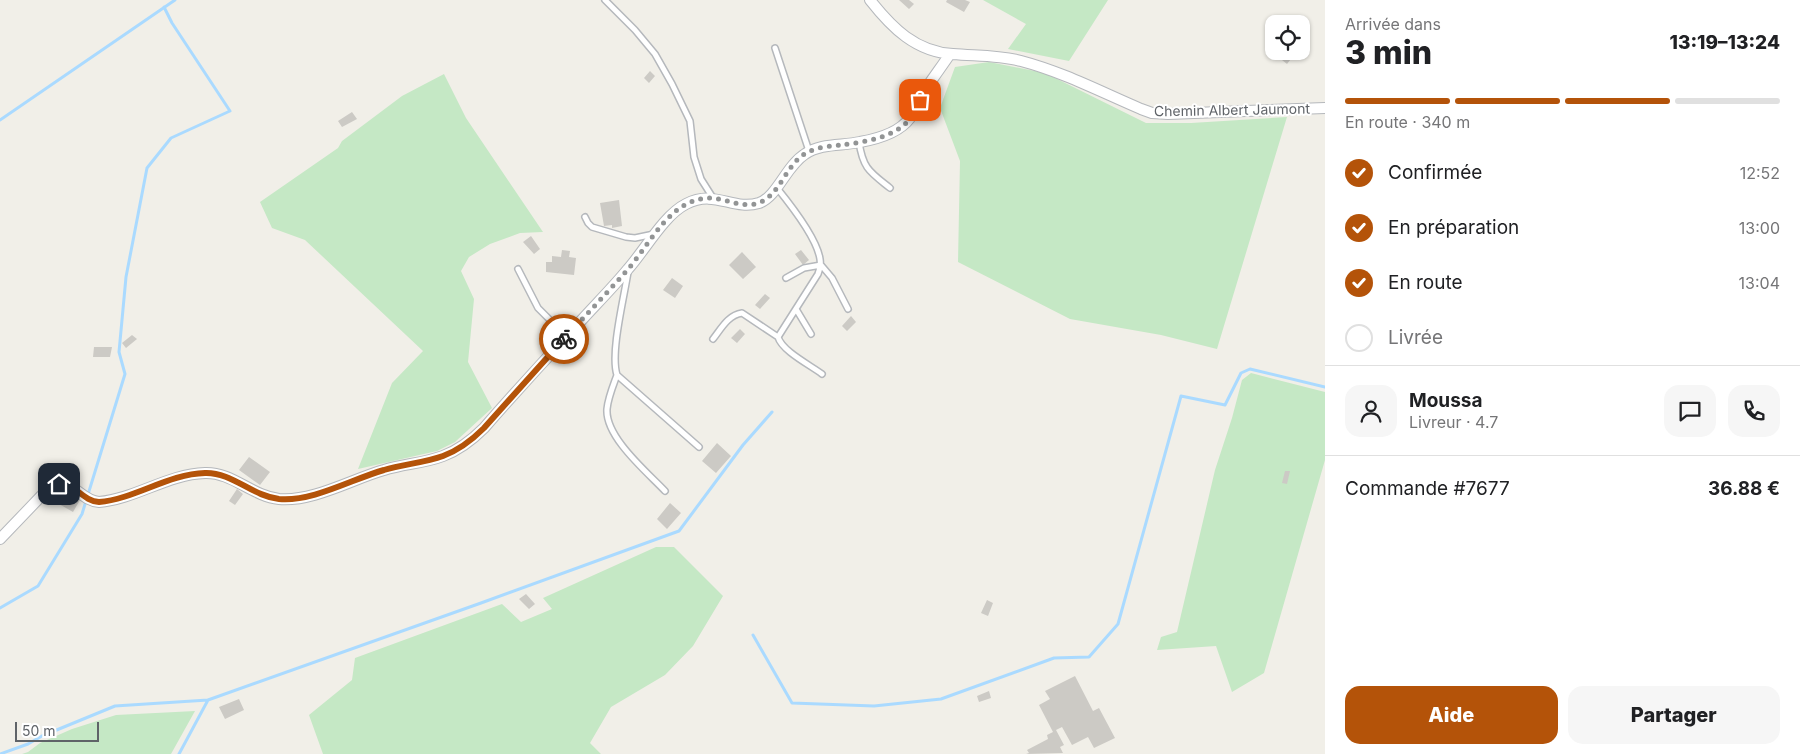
<!DOCTYPE html>
<html lang="fr">
<head>
<meta charset="utf-8">
<style>
  :root { --surface:#fff; --page:#f6f6f6; --text:#202124; --muted:#757577; --line:#e0e0e0; --accent:#b45309 }
  body { margin:0; font-family:Inter,sans-serif; background:var(--page); color:var(--text); height:100vh; display:flex; flex-direction:column; font-size:19px; white-space:nowrap }
  * { box-sizing:border-box; margin:0 }
  p { font-size:16px; color:var(--muted) }
  .icon { flex:none; width:28px; height:28px; fill:none; stroke:currentColor; stroke-width:2; stroke-linecap:round; stroke-linejoin:round }
  .map { position:relative; flex:1; overflow:hidden }
  .sheet { display:flex; flex-direction:column; background:var(--surface); width:475px }
  .sheet>* { flex:none }
  .controls { position:absolute; left:1265px; top:15px; display:grid; gap:10px }
  .controls a { display:grid; place-items:center; width:45px; height:45px; border-radius:10px; background:var(--surface); box-shadow:0 1px 4px #0004; font-size:25px }
  .scale { position:absolute; left:15px; bottom:12px; width:84px; box-sizing:border-box; padding-left:5px; border:2px solid #5f6368; border-top:0; font-size:14px; line-height:18px; white-space:nowrap; color:#5f6368; -webkit-text-stroke:4px #fff; paint-order:stroke }
  .pin { position:absolute; display:grid; place-items:center; width:42px; height:42px; color:#fff; margin:-21px; border-radius:10px; box-shadow:0 2px 8px #0006 }
  .courier { position:absolute; display:grid; place-items:center; width:50px; height:50px; margin:-25px; border:4px solid #b45309; border-radius:50%; background:#fff; color:#222; box-shadow:0 1px 6px #0007 }
  .overview em { font-style:normal; font-weight:800 }
  .overview div { display:flex; flex-direction:column-reverse }
  .overview { display:flex; align-items:center; justify-content:space-between; height:85px; padding:0 20px }
  h1 { font-size:32px; font-weight:800; line-height:38px }
  .bar { display:grid; grid-template-columns:repeat(4,1fr); gap:8px 5px; align-content:center; height:60px; padding:0 20px }
  .bar i { height:6px; border-radius:4px; background:var(--line) }
  .bar .on { background:var(--accent) }
  .bar p { grid-column:span 4 }
  .line { display:flex; align-items:center; gap:12px; padding:0 20px; border-top:1px solid var(--line) }
  .line div { flex:1 }
  .round { display:grid; place-items:center; flex:none; width:52px; height:52px; border-radius:15px; background:var(--page) }
  ol { padding:0 20px; list-style:none }
  li { display:flex; align-items:center; gap:15px; height:55px }
  li p { margin-inline-start:auto }
  li .icon { padding:5px; border-radius:50%; background:var(--accent); color:#fff; stroke-width:4 }
  li:last-child { color:var(--muted) }
  li i { width:28px; height:28px; border:2px solid var(--line); border-radius:50% }
  .action { display:flex; gap:10px; margin-top:auto; padding:10px 20px }
  .action a { flex:1; height:58px; border-radius:15px; background:var(--accent); color:#fff; font-size:20px; font-weight:800; line-height:58px; text-align:center }
  .action a+a { background:var(--page); color:var(--text) }
  main { display:flex; flex:1; min-height:0 }
  .map>svg:first-child { display:block }
  .green { fill:#c5e8c5 }
  .lines { fill:none; stroke-linecap:round; stroke-linejoin:round }
  .stream { stroke:#aadaff; stroke-width:3 }
  .building { fill:#cccac5 }
  .service-casing { stroke:#b5b8bc; stroke-width:8 }
  .minor-casing { stroke:#b5b8bc; stroke-width:12 }
  .service { stroke:#fff; stroke-width:5 }
  .minor { stroke:#fff; stroke-width:10 }
  .done { stroke:#929495; stroke-width:5; stroke-dasharray:0 9 }
  .route { stroke:#b45309; stroke-width:6 }
  .labels { text-anchor:middle; stroke-width:4; stroke-linejoin:round; paint-order:stroke }
  .street-label { font-size:14px; fill:#5f6368; stroke:#fff }
</style>
</head>
<body>
<main>
<div class="map">
<svg width="1325" height="754" viewBox="0 0 1325 754">
  <rect width="100%" height="100%" fill="#f1efe8"/>
  <path class="green" d="M 983,0 L 1108,0 L 1069,61 L 1008,49 L 1026,24 Z
    M 989,62 L 1045,73 L 1146,123 L 1191,123 L 1287,117 L 1217,349 L 1161,335 L 1070,319 L 958,262 L 960,161 L 940,108 L 955,67 Z
    M 444,74 L 466,118 L 543,232 L 520,233 L 490,244 L 469,257 L 461,271 L 474,299 L 468,362 L 492,408 L 455,442 L 437,451 L 358,469 L 392,383 L 423,351 L 305,240 L 272,228 L 260,202 L 338,148 L 342,141 L 402,96 Z
    M 1251,373 L 1325,392 L 1325,460 L 1264,673 L 1232,692 L 1216,646 L 1157,650 L 1161,637 L 1177,632 L 1215,470 L 1232,418 L 1242,380 Z
    M 656,547 L 674,547 L 723,596 L 693,646 L 665,675 L 611,707 L 590,743 L 601,754 L 323,754 L 309,715 L 352,680 L 355,658 L 502,604 L 521,622 L 552,609 L 543,598 Z
    M 195,711 L 171,754 L 22,754 L 28,752 L 40,743 L 72,729 L 116,715 Z"/>
  <g class="lines">
    <path class="stream" d="M 0,120 L 175,0
      M 0,608 L 38,586 L 82,514 L 125,374 L 119,352 L 126,277 L 147,168 L 171,138 L 230,111 L 172,23 L 164,7
      M 753,635 L 792,703 L 874,706 L 941,699 L 1054,658 L 1089,657 L 1118,624 L 1181,396 L 1225,405 L 1241,373 L 1250,369 L 1325,387
      M 0,754 L 28,744 L 42,736 L 115,706 L 208,700
      M 179,754 L 208,700 L 481,603 L 679,531 L 743,445 L 772,412"/>
  </g>
  <path class="building" d="M 899,0 L 909,0 L 914,4 L 909,9 Z
    M 947,0 L 965,0 L 970,2 L 964,12 L 946,2 Z
    M 1289,51 L 1297,51 L 1287,64 L 1282,60 Z
    M 650,71 L 655,76 L 649,83 L 644,78 Z
    M 352,112 L 357,119 L 342,127 L 338,121 Z
    M 619,200 L 622,226 L 612,228 L 612,225 L 604,226 L 600,203 Z
    M 531,236 L 540,249 L 534,254 L 523,242 Z
    M 562,250 L 570,251 L 569,257 L 576,258 L 574,275 L 546,272 L 546,262 L 552,262 L 552,256 L 561,257 Z
    M 801,250 L 809,260 L 803,265 L 795,254 Z
    M 742,252 L 756,267 L 743,279 L 729,265 Z
    M 672,278 L 683,286 L 675,298 L 663,290 Z
    M 765,294 L 770,298 L 760,309 L 755,305 Z
    M 851,316 L 856,322 L 847,331 L 842,326 Z
    M 740,329 L 745,334 L 737,343 L 731,338 Z
    M 132,335 L 137,339 L 126,348 L 122,343 Z
    M 94,347 L 112,347 L 110,357 L 93,357 Z
    M 717,443 L 731,456 L 716,473 L 702,461 Z
    M 249,457 L 270,472 L 260,485 L 239,470 Z
    M 1285,471 L 1290,471 L 1287,484 L 1282,483 Z
    M 68,489 L 76,493 L 74,496 L 80,500 L 73,512 L 59,504 Z
    M 237,489 L 243,494 L 235,505 L 229,501 Z
    M 670,503 L 681,513 L 667,529 L 657,519 Z
    M 526,594 L 535,604 L 529,609 L 519,599 Z
    M 987,600 L 993,603 L 988,616 L 981,613 Z
    M 1075,676 L 1093,711 L 1099,708 L 1115,738 L 1094,748 L 1088,737 L 1072,745 L 1062,727 L 1056,730 L 1064,745 L 1060,747 L 1063,753 L 1026,754 L 1029,753 L 1027,750 L 1048,739 L 1047,735 L 1053,732 L 1039,705 L 1050,699 L 1045,691 Z
    M 989,691 L 991,698 L 979,702 L 977,696 Z
    M 239,699 L 244,710 L 225,719 L 219,707 Z"/>
  <g class="lines">
    <defs>
      <path id="service" d="M 605,0 L 635,30 L 655,54 L 672,84 L 690,121 L 694,157 L 701,179 L 713,198
        M 775,48 L 809,151
        M 859,142 C 863,169 870,172 890,188
        M 777,188 C 790,204 817,239 820,259 C 821,265 820,269 818,274 L 778,337 C 782,351 810,365 822,374
        M 585,217 L 588,223 L 592,227 L 626,237 L 635,238 L 654,234
        M 518,269 L 538,308 L 550,320 L 569,333
        M 786,278 L 804,268 L 821,265 L 832,278 L 848,309
        M 796,309 L 811,334
        M 713,339 C 721,329 728,315 742,313 L 778,337
        M 617,375 C 610,353 624,298 628,272
        M 665,491 C 647,472 605,437 607,409 C 608,398 613,386 617,375 L 699,447"/>
      <path id="minor" d="M 870,0 C 892,28 916,52 953,54 C 975,56 999,55 1021,61 C 1063,72 1101,92 1141,109 L 1152,113 L 1168,114 L 1325,108
        M 0,539 L 46,491 L 59,484 C 76,483 82,501 99,502 C 135,499 168,474 205,473 C 232,472 252,496 279,499 C 313,502 352,479 384,470 C 403,464 425,463 443,456 C 459,450 472,440 484,428 C 512,396 541,364 570,333 C 589,311 610,291 628,269 C 645,250 664,215 686,204 C 715,189 733,211 759,203 C 777,197 786,166 805,154 C 821,143 842,146 860,142 C 877,139 899,133 910,118 C 915,112 917,105 920,98 C 929,83 940,69 950,54"/>
    </defs>
    <use href="#service" class="service-casing"/>
    <use href="#minor" class="minor-casing"/>
    <use href="#service" class="service"/>
    <use href="#minor" class="minor"/>
  </g>
  <g class="lines">
    <path class="done" d="M 564,339 C 586,315 608,292 629,268 C 645,249 658,225 677,210 C 686,203 698,198 709,198 C 727,198 744,210 761,202 C 782,192 786,163 808,152 C 818,147 831,146 842,145 C 864,142 893,138 909,120 C 914,114 917,106 920,100"/>
    <path class="route" d="M 59,484 C 76,483 82,501 99,502 C 135,499 168,474 205,473 C 232,472 252,496 279,499 C 313,502 352,479 384,470 C 403,464 424,463 443,456 C 459,450 472,440 484,428 L 564,339"/>
  </g>
  <g class="labels">
    <g class="street-label">
      <text transform="translate(1232 110) rotate(-1)" y="5">Chemin Albert Jaumont</text>
    </g>
  </g>
</svg>
<div class="controls">
<a><svg class="icon" aria-label="locate" viewBox="0 0 24 24"><circle cx="12" cy="12" r="6"/><path d="M12 2v4M12 18v4M2 12h4M18 12h4"/></svg></a>
</div>
<div class="scale">50 m</div>
<div class="pin" style="left:920px;top:100px;background:#ea580c"><svg class="icon" aria-label="bag" viewBox="0 0 24 24"><path d="M5 8h14l-1 12H6zM9 8a3 3 0 0 1 6 0"/></svg></div>
<div class="pin" style="left:59px;top:484px;background:#1f2937"><svg class="icon" aria-label="home" viewBox="0 0 24 24"><path d="M3 11l9-7 9 7M6 9v11h12V9"/></svg></div>
<div class="courier" style="left:564px;top:339px"><svg class="icon" aria-label="bike" viewBox="0 0 24 24"><circle cx="6" cy="16" r="4"/><circle cx="18" cy="16" r="4"/><path d="M6 16l4-8h5l3 8M10 8l3 8H6M13 5h3"/></svg></div>
</div>
<section class="sheet">
<div class="overview"><div><h1>3 min</h1><p>Arrivée dans</p></div><em>13:19–13:24</em></div>
<div class="bar"><i class="on"></i><i class="on"></i><i class="on"></i><i></i><p>En route · 340 m</p></div>
<ol>
<li><svg class="icon" aria-label="check" viewBox="0 0 24 24"><path d="M5 12l5 5 9-10"/></svg>Confirmée<p>12:52</p></li>
<li><svg class="icon" aria-label="check" viewBox="0 0 24 24"><path d="M5 12l5 5 9-10"/></svg>En préparation<p>13:00</p></li>
<li><svg class="icon" aria-label="check" viewBox="0 0 24 24"><path d="M5 12l5 5 9-10"/></svg>En route<p>13:04</p></li>
<li><i></i>Livrée</li>
</ol>
<div class="line" style="height:90px"><a class="round"><svg class="icon" aria-label="person" viewBox="0 0 24 24"><circle cx="12" cy="8" r="4"/><path d="M4 21q1-7 8-7t8 7"/></svg></a><div><b>Moussa</b><p>Livreur · 4.7</p></div><a class="round"><svg class="icon" aria-label="chat" viewBox="0 0 24 24"><path d="M4 5h16v11H9l-5 4z"/></svg></a><a class="round"><svg class="icon" aria-label="phone" viewBox="0 0 24 24"><path d="M5 4h4l2 5-3 2q2 4 5 5l2-3 5 2v4C11 20 4 13 5 4z"/></svg></a></div>
<div class="line" style="height:65px"><div>Commande #7677</div><b>36.88 €</b></div>
<div class="action"><a>Aide</a><a>Partager</a></div>
</section>
</main>
</body>
</html>
